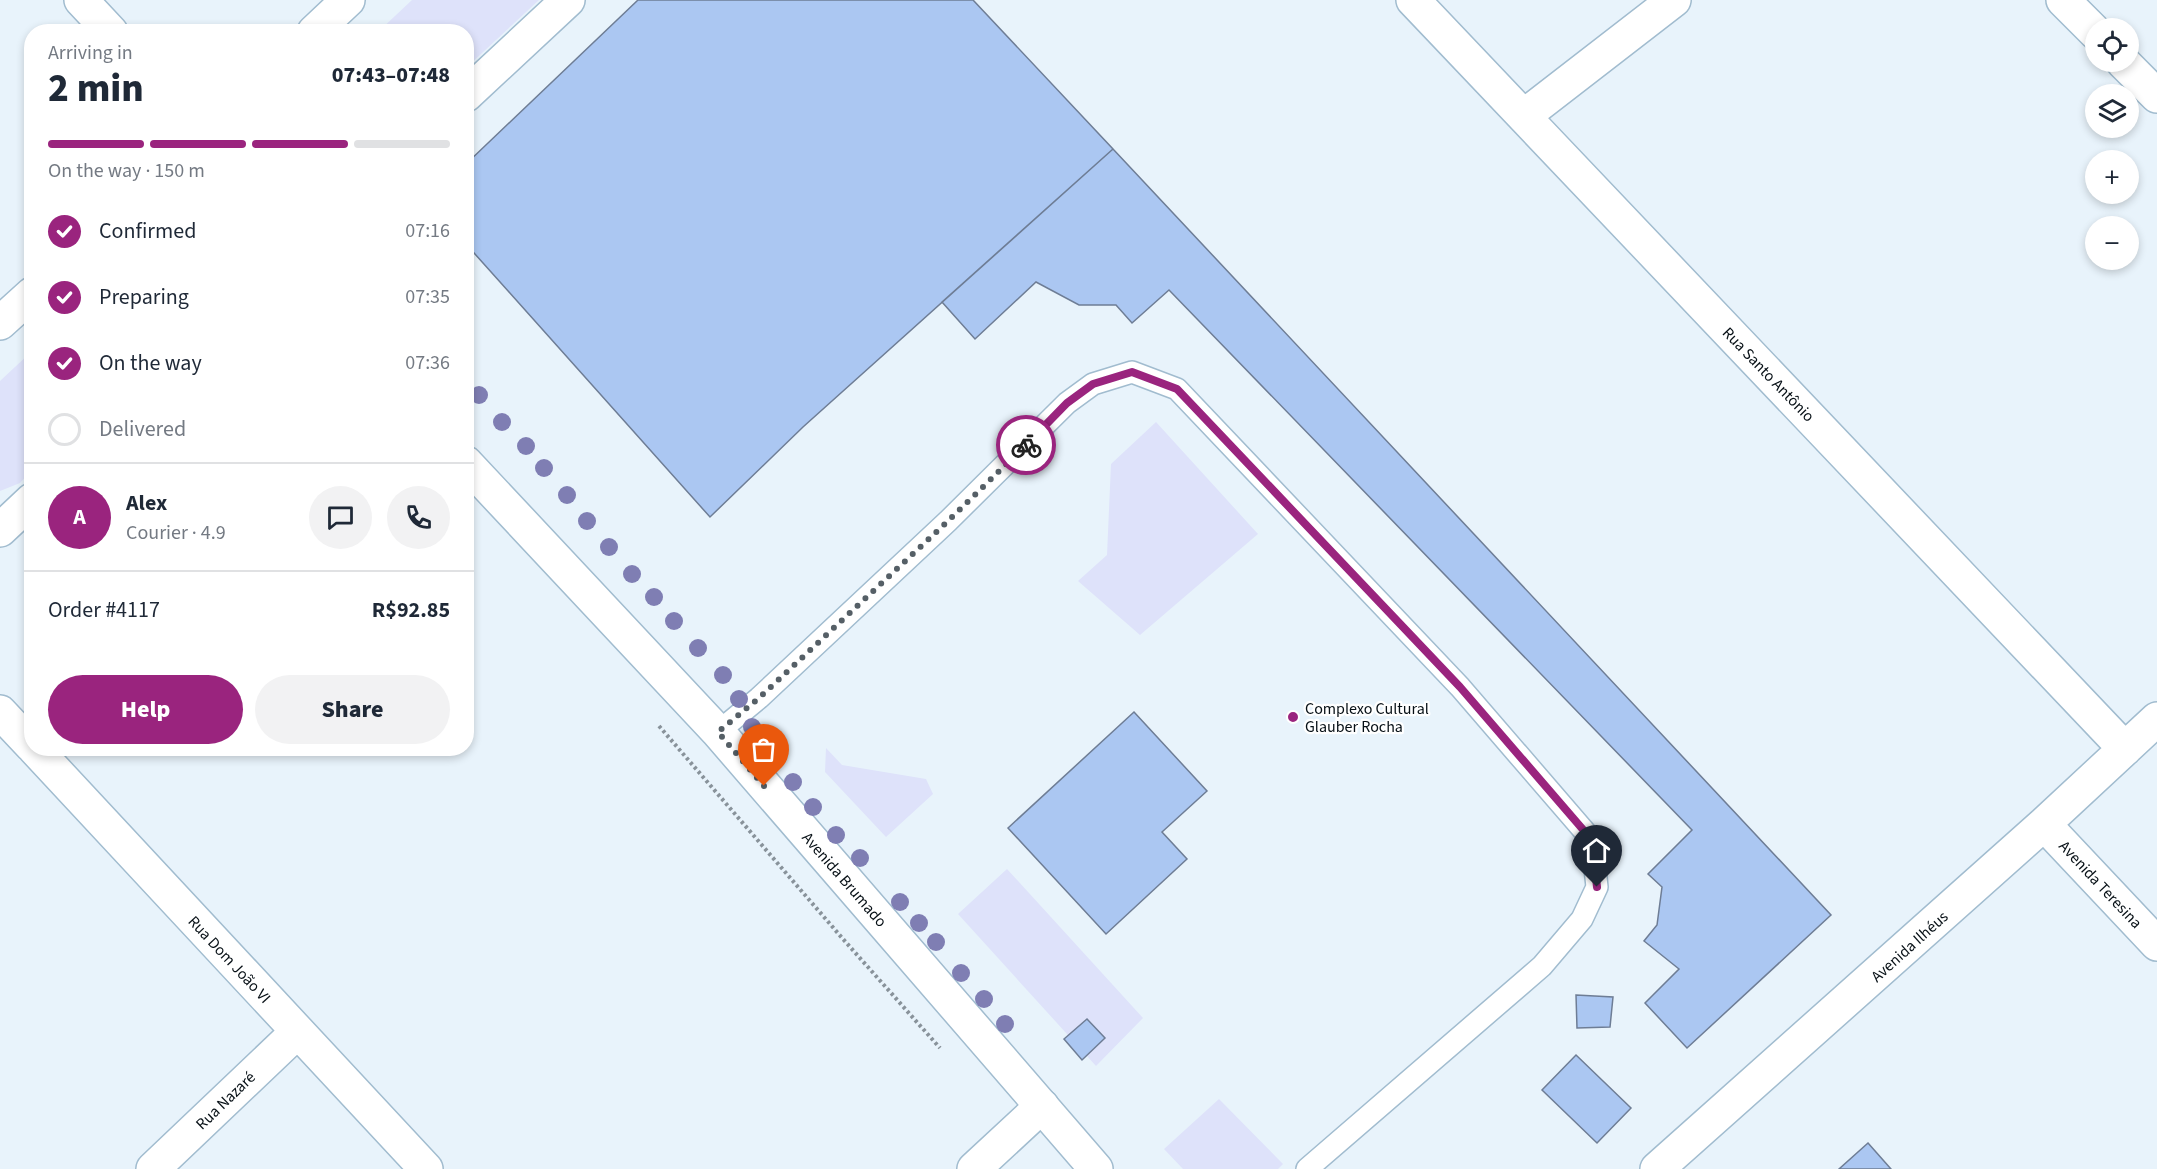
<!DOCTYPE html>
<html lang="en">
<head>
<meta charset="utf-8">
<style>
  :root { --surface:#fff; --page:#f2f2f3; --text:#1f2937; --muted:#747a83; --line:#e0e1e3; --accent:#9a247e }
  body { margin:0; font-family:"Source Sans 3",sans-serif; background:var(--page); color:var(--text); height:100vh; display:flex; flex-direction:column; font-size:22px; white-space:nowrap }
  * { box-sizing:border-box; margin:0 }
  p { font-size:20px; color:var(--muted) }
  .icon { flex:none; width:33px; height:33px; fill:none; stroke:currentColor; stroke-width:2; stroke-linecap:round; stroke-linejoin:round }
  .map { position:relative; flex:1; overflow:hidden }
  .panel { position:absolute; left:24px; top:24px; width:450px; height:732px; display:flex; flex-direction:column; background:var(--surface); border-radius:24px; box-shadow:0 3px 9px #0003 }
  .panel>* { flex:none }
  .tools { position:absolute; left:2085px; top:18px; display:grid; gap:12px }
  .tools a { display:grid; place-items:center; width:54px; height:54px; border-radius:50%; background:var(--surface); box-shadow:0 3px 9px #0003; font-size:30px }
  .pin { position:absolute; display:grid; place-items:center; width:51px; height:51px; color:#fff; margin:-62px -26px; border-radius:50% 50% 50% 0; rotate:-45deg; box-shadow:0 0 6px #0007 }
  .pin .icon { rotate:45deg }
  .courier { position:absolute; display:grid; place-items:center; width:60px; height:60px; margin:-30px; border:4px solid #9a247e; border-radius:50%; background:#fff; color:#222; box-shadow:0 2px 8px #0007 }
  .overview em { font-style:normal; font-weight:800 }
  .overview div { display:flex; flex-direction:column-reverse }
  .overview { display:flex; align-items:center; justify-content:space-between; height:102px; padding:0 24px }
  h1 { font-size:39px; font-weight:800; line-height:45px }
  .bar { display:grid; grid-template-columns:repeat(4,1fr); gap:9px 6px; align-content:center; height:72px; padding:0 24px }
  .bar i { height:8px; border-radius:4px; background:var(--line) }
  .bar .selected { background:var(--accent) }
  .bar p { grid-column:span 4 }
  .line { display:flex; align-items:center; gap:15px; padding:0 24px; border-top:2px solid var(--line) }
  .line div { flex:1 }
  .round { display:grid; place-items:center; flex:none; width:63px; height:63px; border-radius:32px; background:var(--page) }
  ol { padding:0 24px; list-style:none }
  li { display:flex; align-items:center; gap:18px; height:66px }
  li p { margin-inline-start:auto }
  li .icon { padding:6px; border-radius:50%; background:var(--accent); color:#fff; stroke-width:4 }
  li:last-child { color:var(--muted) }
  li i { width:33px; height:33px; border:3px solid var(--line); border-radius:50% }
  .primary-button { display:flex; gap:12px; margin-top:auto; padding:12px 24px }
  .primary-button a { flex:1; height:69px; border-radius:36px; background:var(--accent); color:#fff; font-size:24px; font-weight:800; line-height:69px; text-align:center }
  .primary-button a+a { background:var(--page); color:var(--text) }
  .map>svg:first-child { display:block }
  .green { fill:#dee2fa }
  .building { fill:#abc7f2; stroke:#6e7d95; stroke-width:1.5 }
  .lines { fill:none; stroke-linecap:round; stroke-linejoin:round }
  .lane-casing { stroke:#a1bccf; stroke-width:24 }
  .street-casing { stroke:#a1bccf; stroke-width:36 }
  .secondary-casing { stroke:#a1bccf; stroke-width:36 }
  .primary-casing { stroke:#a1bccf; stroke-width:36 }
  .highway-casing { stroke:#a1bccf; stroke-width:36 }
  .path { stroke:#88929a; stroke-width:4; stroke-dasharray:3 3; stroke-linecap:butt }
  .lane { stroke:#fff; stroke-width:21 }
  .street { stroke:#fff; stroke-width:33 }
  .secondary { stroke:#fff; stroke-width:33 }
  .primary { stroke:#fff; stroke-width:33 }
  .highway { stroke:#fff; stroke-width:33 }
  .tree { fill:#7f7eb3 }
  .done { stroke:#555f66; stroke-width:6; stroke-dasharray:0 10.8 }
  .route { stroke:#9a247e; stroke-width:8 }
  .poi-dot { fill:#9a247e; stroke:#fff; stroke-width:2 }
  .labels { text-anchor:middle; stroke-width:4.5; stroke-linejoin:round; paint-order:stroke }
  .street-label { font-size:16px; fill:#060f15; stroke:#fff }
  .poi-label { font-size:16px; fill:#060f15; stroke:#fff; text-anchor:start }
</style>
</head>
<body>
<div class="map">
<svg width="2157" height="1169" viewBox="0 0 2157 1169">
  <rect width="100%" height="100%" fill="#e8f3fb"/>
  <path class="green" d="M 412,0 L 539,0 L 467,67 L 466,32 L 379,31 Z
    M 31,352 L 31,471 L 20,483 L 0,491 L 0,381 Z
    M 1156,422 L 1258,534 L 1140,635 L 1078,581 L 1107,555 L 1111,464 Z
    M 826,748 L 842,765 L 926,779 L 933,794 L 886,837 L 825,772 Z
    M 1007,869 L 1143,1018 L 1096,1066 L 958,914 Z
    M 1219,1099 L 1283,1164 L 1278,1169 L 1183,1169 L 1164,1149 Z"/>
  <path class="building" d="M 638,0 L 973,0 L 1113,149 L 803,427 L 710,517 L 466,244 L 466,164 Z
    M 1113,149 L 1831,915 L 1687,1048 L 1645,1003 L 1679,969 L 1644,941 L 1657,925 L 1662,887 L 1648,874 L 1692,830 L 1169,290 L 1132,323 L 1116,305 L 1079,305 L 1036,282 L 975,339 L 942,302 Z
    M 1134,712 L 1207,791 L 1162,832 L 1187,859 L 1106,934 L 1008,828 Z
    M 1576,995 L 1613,997 L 1610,1027 L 1577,1028 Z
    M 1087,1019 L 1105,1038 L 1082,1060 L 1064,1039 Z
    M 1576,1055 L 1631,1108 L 1597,1143 L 1542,1090 Z
    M 1868,1143 L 1891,1169 L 1839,1169 Z"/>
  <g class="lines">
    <defs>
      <path id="lane" d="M 718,732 L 759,698 L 948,521 L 1067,403 L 1093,384 L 1132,372 L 1177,389 L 1460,687 L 1592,840 L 1597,887 L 1582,919 L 1542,966 L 1307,1169"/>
      <path id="street" d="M 1413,0 L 2125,749
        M 2063,0 L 2096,33
        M 2123,62 L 2157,96
        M 1524,116 L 1674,0
        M 0,712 L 32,746
        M 34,748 L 426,1169
        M 2044,824 L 2157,944
        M 153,1169 L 297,1032
        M 974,1169 L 1042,1106
        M 1657,1169 L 2044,824 L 2157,719"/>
      <path id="secondary" d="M 81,0 L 111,32"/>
      <path id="primary" d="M 466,463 L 718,732 L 1096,1169"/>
      <path id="highway" d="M 314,32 L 348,0
        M 466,95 L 568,0
        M 0,323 L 32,294
        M 0,530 L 32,500"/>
    </defs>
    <use href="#lane" class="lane-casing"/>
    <use href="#street" class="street-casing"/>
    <use href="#secondary" class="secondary-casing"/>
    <use href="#primary" class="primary-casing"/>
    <use href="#highway" class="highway-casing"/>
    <path class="path" d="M 659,726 L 843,939 L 940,1048"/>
    <use href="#lane" class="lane"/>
    <use href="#street" class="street"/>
    <use href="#secondary" class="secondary"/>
    <use href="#primary" class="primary"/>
    <use href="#highway" class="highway"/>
  </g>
  <g class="tree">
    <circle cx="479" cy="395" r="9"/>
    <circle cx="502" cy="422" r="9"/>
    <circle cx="526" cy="446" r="9"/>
    <circle cx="544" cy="468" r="9"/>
    <circle cx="567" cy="495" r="9"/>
    <circle cx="587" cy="521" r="9"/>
    <circle cx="609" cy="547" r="9"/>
    <circle cx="632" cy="574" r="9"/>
    <circle cx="654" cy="597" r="9"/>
    <circle cx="674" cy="621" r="9"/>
    <circle cx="698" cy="648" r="9"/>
    <circle cx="723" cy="675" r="9"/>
    <circle cx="739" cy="699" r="9"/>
    <circle cx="752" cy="727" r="9"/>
    <circle cx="771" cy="756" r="9"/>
    <circle cx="793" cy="782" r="9"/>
    <circle cx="813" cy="807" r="9"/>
    <circle cx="836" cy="835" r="9"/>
    <circle cx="860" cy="858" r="9"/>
    <circle cx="900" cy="902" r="9"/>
    <circle cx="919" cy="923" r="9"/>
    <circle cx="936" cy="942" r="9"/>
    <circle cx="961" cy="973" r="9"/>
    <circle cx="984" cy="999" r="9"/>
    <circle cx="1005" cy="1024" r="9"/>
  </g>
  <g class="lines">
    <path class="done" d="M 764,786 L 718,732 L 759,698 L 948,521 L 1026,445"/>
    <path class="route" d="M 1026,445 L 1067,403 L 1093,384 L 1132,372 L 1177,389 L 1460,687 L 1592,840 L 1597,887"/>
  </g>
  <circle class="poi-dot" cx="1293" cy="717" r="6"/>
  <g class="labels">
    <g class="street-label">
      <text transform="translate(1769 374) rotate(46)" y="6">Rua Santo Antônio</text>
      <text transform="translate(845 879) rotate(49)" y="6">Avenida Brumado</text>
      <text transform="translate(2101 884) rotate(47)" y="6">Avenida Teresina</text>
      <text transform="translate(1909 946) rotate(-42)" y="6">Avenida Ilhéus</text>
      <text transform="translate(230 959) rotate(47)" y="6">Rua Dom João VI</text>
      <text transform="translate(225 1100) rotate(-44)" y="6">Rua Nazaré</text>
    </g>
    <g class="poi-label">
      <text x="1305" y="714">Complexo Cultural<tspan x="1305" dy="18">Glauber Rocha</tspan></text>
    </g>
  </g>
</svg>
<div class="tools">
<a><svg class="icon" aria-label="locate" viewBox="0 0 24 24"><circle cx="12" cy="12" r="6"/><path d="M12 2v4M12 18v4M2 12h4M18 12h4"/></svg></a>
<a><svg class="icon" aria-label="layers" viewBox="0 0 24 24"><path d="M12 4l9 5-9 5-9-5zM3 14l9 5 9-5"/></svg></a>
<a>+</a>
<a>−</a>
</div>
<div class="pin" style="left:764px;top:786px;background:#ea580c"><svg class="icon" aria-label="bag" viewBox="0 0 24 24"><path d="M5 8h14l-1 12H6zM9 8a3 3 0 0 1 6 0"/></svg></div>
<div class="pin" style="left:1597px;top:887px;background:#1f2937"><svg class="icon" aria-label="home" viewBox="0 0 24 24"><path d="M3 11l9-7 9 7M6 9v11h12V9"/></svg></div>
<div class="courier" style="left:1026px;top:445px"><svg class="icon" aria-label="bike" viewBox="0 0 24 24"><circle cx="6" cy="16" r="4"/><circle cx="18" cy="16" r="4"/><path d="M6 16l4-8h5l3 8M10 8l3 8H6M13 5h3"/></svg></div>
<section class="panel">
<div class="overview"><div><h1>2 min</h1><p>Arriving in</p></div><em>07:43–07:48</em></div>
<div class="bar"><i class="selected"></i><i class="selected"></i><i class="selected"></i><i></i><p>On the way · 150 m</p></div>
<ol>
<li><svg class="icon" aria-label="check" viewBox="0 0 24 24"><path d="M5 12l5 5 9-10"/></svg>Confirmed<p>07:16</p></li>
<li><svg class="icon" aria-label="check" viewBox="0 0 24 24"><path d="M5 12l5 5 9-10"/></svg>Preparing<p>07:35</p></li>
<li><svg class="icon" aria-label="check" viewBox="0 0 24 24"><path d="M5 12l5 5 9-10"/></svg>On the way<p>07:36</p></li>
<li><i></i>Delivered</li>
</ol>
<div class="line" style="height:108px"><b class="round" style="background:var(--accent);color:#fff">A</b><div><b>Alex</b><p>Courier · 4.9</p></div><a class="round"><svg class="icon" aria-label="chat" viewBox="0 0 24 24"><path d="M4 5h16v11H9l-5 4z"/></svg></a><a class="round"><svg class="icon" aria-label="phone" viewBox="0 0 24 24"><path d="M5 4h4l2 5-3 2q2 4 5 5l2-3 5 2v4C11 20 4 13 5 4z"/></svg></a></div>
<div class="line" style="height:78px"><div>Order #4117</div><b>R$92.85</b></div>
<div class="primary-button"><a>Help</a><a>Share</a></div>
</section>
</div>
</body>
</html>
